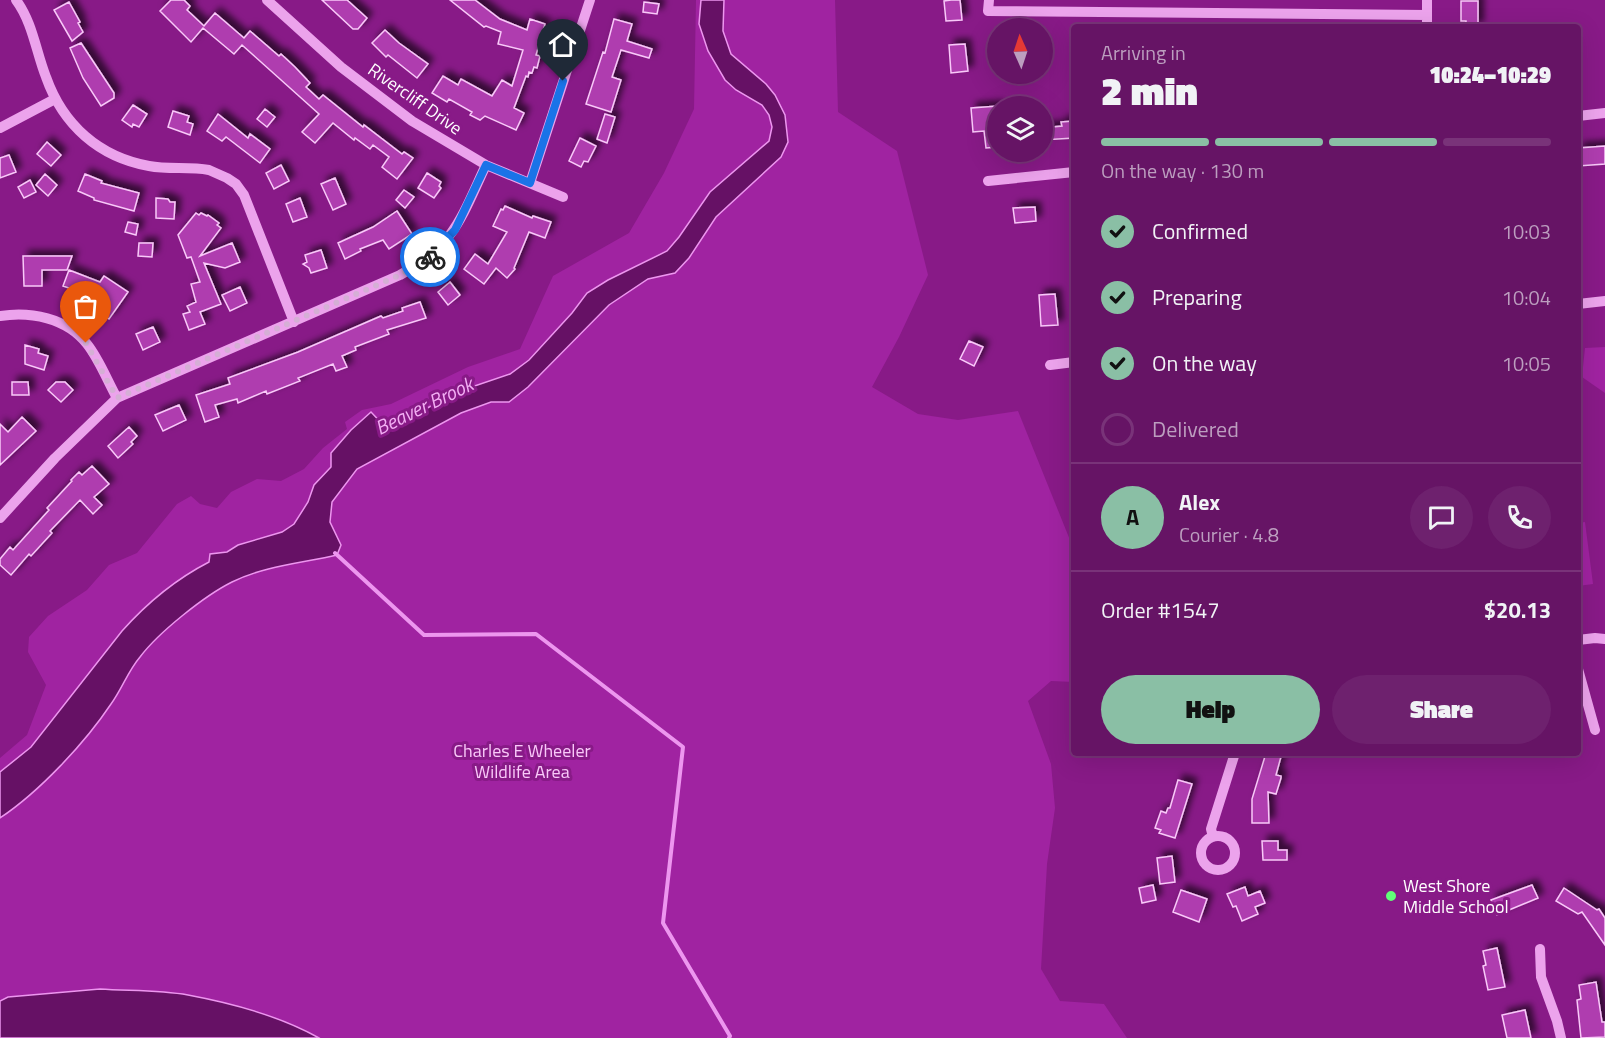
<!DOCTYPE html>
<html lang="en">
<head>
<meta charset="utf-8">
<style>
  :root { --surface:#661465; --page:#6e216e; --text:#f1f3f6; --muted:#bc9ebf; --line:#793379; --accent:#8abfa5 }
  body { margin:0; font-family:"Titillium Web",sans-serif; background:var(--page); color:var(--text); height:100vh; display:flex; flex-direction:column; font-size:22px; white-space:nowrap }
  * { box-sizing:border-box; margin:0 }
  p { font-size:20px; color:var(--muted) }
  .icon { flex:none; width:33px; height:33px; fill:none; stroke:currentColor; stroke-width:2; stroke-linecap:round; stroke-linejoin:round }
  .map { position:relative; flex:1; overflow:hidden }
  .side { position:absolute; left:1071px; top:24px; width:510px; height:732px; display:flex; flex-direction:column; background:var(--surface); border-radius:6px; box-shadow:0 6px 24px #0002,0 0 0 2px var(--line) }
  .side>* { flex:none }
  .needle { width:39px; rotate:357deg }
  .tools { position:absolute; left:987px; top:18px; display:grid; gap:12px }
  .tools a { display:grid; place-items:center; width:66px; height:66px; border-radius:50%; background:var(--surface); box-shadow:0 6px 24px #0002,0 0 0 2px var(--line); font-size:30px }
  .pin { position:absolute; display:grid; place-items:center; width:51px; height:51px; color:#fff; margin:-62px -26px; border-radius:50% 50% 50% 0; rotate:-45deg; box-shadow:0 0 6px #0007 }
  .pin .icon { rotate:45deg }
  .courier { position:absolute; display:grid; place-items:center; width:60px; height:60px; margin:-30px; border:4px solid #1a73e8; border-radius:50%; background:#fff; color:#222; box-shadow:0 2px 8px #0007 }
  .head em { font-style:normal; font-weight:800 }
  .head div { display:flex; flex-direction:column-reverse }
  .head { display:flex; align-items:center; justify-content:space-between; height:102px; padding:0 30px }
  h1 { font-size:39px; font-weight:800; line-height:45px }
  .bar { display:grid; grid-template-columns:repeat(4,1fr); gap:9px 6px; align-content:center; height:72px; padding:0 30px }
  .bar i { height:8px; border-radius:4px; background:var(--line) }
  .bar .active { background:var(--accent) }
  .bar p { grid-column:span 4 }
  .line { display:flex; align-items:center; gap:15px; padding:0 30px; border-top:2px solid var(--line) }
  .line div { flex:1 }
  .round { display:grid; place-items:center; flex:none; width:63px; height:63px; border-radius:32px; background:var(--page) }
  ol { padding:0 30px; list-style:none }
  li { display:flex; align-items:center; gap:18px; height:66px }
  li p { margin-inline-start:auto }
  li .icon { padding:6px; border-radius:50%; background:var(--accent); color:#111; stroke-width:4 }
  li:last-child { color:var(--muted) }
  li i { width:33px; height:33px; border:3px solid var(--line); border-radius:50% }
  .action { display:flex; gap:12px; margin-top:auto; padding:12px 30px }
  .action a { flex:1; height:69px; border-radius:36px; background:var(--accent); color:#111; font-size:24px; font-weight:800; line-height:69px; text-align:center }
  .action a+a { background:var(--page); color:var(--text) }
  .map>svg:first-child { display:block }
  .green { fill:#a023a1 }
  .water { fill:#661165; stroke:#ed96ef; stroke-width:1.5 }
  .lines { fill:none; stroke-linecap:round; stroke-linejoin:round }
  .stream { stroke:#ed96ef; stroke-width:4 }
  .building { fill:#af3eaf; stroke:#f9c9f9; stroke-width:1.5; filter:url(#shadow) }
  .minor { stroke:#eca3ec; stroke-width:10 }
  .done { stroke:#d5afd5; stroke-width:6; stroke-dasharray:0 10.8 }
  .route { stroke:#1a73e8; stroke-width:8 }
  .poi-dot { fill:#60fe78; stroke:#881a87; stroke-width:2 }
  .labels { text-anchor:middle; stroke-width:6; stroke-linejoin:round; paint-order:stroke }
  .street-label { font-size:18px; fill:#fff; stroke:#881a87 }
  .park-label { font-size:18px; fill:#f9c9f9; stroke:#881a87 }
  .poi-label { font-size:18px; fill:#fff; stroke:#881a87; text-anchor:start }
  .water-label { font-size:20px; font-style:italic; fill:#f3aff4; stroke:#881a87 }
</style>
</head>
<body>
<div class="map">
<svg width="1605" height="1038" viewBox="0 0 1605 1038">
  <defs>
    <filter id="shadow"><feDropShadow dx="5.5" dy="-5.5" stdDeviation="3" flood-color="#0009"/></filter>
  </defs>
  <rect width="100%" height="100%" fill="#881a87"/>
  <path class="green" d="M 696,0 L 835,0 L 838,112 L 897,151 L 928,275 L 899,337 L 872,387 L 918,414 L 958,420 L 1018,411 L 1074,550 L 1074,682 L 1051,681 L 1028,701 L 1051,764 L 1055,808 L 1047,864 L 1041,969 L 1060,1001 L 1104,1004 L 1127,1038 L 0,1038 L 0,758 L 27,735 L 46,685 L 28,652 L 29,637 L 48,616 L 87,590 L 109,565 L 137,553 L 177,504 L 191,496 L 200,504 L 217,508 L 231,492 L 257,479 L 281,481 L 304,469 L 323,448 L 347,429 L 345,422 L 362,410 L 391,404 L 468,367 L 520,349 L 553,276 L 629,233 L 664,173 L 694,109 Z
    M 1605,347 L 1605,393 L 1582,377 L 1585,348 Z
    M 1585,522 L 1593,584 L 1578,586 L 1578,523 Z"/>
  <path class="water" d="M 701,0 L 724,0 L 723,31 L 731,54 L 766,84 L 775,95 L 785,115 L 788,142 L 781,157 L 716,217 L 689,258 L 675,273 L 648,279 L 609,305 L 528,387 L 509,402 L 491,402 L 461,413 L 357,469 L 332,502 L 330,522 L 341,545 L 337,555 C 302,563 264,566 232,582 C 204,596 158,633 140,657 C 128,671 122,689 111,704 C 85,743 39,792 0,818 L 0,772 L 31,747 L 122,631 C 147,603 176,579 209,562 L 210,554 L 227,552 L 238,545 L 282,532 L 294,524 L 308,502 L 314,485 L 331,467 L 331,453 L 351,430 L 371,412 L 389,431 L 451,394 L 510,374 L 529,360 L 572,313 L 587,293 L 608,280 L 667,251 L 679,237 L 710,192 L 769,141 L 772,127 L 769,115 L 762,105 L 736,90 L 725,80 L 708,51 L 699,24 Z
    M 100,989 C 129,991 159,990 188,995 C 231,1003 280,1016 319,1038 L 0,1038 L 0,1001 L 8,997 Z"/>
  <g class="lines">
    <path class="stream" d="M 335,553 L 424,635 L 536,634 L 683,747 L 663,923 L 730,1036 L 729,1038"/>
  </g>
  <path class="building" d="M 171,0 L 184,0 L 190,6 L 187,10 L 204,26 L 215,13 L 244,38 L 250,31 L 279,56 L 281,54 L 295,67 L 310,83 L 306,87 L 319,99 L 323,95 L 363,127 L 364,125 L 402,154 L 404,152 L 413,158 L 397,179 L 382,167 L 389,157 L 373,145 L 370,149 L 355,138 L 354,140 L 333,123 L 315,143 L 302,132 L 319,114 L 242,45 L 234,54 L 203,28 L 191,42 L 160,11 Z
    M 322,0 L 347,0 L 367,18 L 358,29 L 353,29 Z
    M 450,0 L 475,0 L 500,19 L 527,30 L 530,19 L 545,24 L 536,55 L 540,56 L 537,68 L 534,67 L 532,73 L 529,72 L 528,77 L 526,76 L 514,108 L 524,113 L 516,130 L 485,116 L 480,120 L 470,115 L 472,112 L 449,99 L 447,102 L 432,93 L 443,76 L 458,85 L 461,79 L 492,96 L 502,80 L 512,86 L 523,50 L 498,44 L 501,32 L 486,26 L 484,27 Z
    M 951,0 L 960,0 L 962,20 L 946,21 L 944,1 Z
    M 1461,1 L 1478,1 L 1478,27 L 1466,27 L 1466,21 L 1461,21 Z
    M 69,2 L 80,22 L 78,23 L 83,32 L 72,41 L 54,10 Z
    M 644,2 L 659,4 L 657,14 L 643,12 Z
    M 614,19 L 632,24 L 627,41 L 652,49 L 649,58 L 621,50 L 612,77 L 621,80 L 611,112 L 586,104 L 603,52 L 605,53 Z
    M 385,30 L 399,43 L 428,64 L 417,78 L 388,55 L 386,57 L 372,43 Z
    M 81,43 L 114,93 L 114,98 L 101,106 L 83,78 L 70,48 Z
    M 965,44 L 968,71 L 951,73 L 949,45 Z
    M 133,105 L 147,114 L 139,127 L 133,124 L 132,127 L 122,120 Z
    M 998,106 L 998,147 L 986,148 L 984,131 L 973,132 L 971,108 Z
    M 265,109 L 275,117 L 267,127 L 257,119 Z
    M 173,111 L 189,116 L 187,122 L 193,124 L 190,135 L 168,127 Z
    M 218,114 L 248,138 L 250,134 L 270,149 L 260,163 L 226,137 L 222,141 L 207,131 Z
    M 605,114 L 615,117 L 607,143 L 597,139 Z
    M 1074,121 L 1074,138 L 1042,140 L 1042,128 L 1062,126 L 1061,122 Z
    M 580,138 L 596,146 L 588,162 L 584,161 L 581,167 L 569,161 Z
    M 47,142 L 61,155 L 51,166 L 37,154 Z
    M 1605,146 L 1605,164 L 1578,166 L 1578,148 Z
    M 9,155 L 16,172 L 0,178 L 0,158 Z
    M 281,165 L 289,181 L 274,189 L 266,173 Z
    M 427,173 L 441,182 L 439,186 L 441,188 L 434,198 L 418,188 Z
    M 45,174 L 57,185 L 48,196 L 36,185 Z
    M 85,174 L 102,181 L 101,183 L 139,193 L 134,211 L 94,200 L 94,198 L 78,191 Z
    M 335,178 L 346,204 L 333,210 L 321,184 Z
    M 30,180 L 36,192 L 24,198 L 18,187 Z
    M 404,190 L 414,197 L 405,208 L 396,200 Z
    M 156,198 L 168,199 L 170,202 L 175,202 L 174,219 L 156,218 Z
    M 300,198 L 307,217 L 293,222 L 286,204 Z
    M 505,206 L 532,218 L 533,216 L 551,222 L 545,238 L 529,232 L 514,268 L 515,269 L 507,278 L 496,268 L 484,284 L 464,269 L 475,254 L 488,264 L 507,232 L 493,226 L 501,209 L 503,210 Z
    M 1035,207 L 1036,221 L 1015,223 L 1013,208 Z
    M 397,211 L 412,234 L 389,249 L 383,240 L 360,249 L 361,251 L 345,259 L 338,243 L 373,227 Z
    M 196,213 L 199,215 L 201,213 L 207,216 L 208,215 L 219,223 L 217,225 L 221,228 L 200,256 L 232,243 L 240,262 L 225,268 L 204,263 L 221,304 L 200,312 L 205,324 L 189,330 L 183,314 L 190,312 L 187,306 L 196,302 L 191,284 L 200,282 L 191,257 L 187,258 L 178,235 Z
    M 128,222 L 138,224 L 136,235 L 125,232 Z
    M 139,243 L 153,243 L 152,257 L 138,256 Z
    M 321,250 L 327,268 L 311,273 L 309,268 L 303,264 L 307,262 L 305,255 Z
    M 23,256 L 72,256 L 67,270 L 42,270 L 42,286 L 24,286 Z
    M 69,270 L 100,282 L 104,276 L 128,292 L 109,319 L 94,309 L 100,299 L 63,286 Z
    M 450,282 L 460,295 L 448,305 L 438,292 Z
    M 240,287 L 247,303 L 230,311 L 222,295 Z
    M 1055,294 L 1058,325 L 1041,326 L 1039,295 Z
    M 420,302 L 426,318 L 387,330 L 389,334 L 355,347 L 356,350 L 342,356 L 347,367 L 336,371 L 333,364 L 298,378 L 300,381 L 267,394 L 266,391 L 238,403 L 237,399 L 215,405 L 219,417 L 205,422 L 196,395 L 230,384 L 228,378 L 298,352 L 381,316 L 383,318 L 403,311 L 402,308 Z
    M 153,327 L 160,342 L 143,350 L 136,334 Z
    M 969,341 L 983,347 L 974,366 L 960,359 Z
    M 25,345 L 39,349 L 38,353 L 48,356 L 44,370 L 25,364 Z
    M 12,382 L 28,382 L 29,395 L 12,395 Z
    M 56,382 L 65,382 L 73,390 L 61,402 L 48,390 Z
    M 179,405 L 186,420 L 163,431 L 155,415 Z
    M 22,417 L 36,431 L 0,465 L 0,424 L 8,432 Z
    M 129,427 L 137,436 L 131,442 L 133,444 L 118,458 L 108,446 Z
    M 92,466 L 109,484 L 94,497 L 102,505 L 93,514 L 80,500 L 50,531 L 52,533 L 31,556 L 29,554 L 11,575 L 0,565 L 0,559 L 10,547 L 13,550 L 49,510 L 47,508 L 72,481 L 71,480 L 79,472 L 82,475 Z
    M 1266,753 L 1282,753 L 1276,775 L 1281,776 L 1281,778 L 1276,794 L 1268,792 L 1269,823 L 1252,823 L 1252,799 Z
    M 1178,780 L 1192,784 L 1175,838 L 1159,833 L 1161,830 L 1155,828 L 1161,811 L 1166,813 L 1168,808 L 1170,808 Z
    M 1262,841 L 1278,841 L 1278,850 L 1287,850 L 1287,860 L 1263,860 Z
    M 1172,856 L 1175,882 L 1160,884 L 1157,858 Z
    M 1153,885 L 1156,900 L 1142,903 L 1139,888 Z
    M 1532,885 L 1538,898 L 1497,915 L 1491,900 Z
    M 1245,887 L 1248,896 L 1260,891 L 1265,903 L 1255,907 L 1258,914 L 1242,921 L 1236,906 L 1233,907 L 1227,894 Z
    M 1564,888 L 1597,910 L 1599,909 L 1605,918 L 1605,945 L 1582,912 L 1578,914 L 1556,901 Z
    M 1181,890 L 1207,899 L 1199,922 L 1173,912 Z
    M 1497,948 L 1505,987 L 1488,990 L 1483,966 L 1486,965 L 1483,951 Z
    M 1596,982 L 1602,1022 L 1605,1022 L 1605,1037 L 1581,1038 L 1577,1000 L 1581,999 L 1579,985 Z
    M 1525,1010 L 1531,1038 L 1507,1038 L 1502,1015 Z"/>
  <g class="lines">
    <path class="minor" d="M 16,0 C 33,23 36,52 46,77 C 63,125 99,157 149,166 C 169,170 189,166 209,170 L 227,178 L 236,184 L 244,195 L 294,322
      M 267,0 L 341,67 L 412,121 L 486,165 L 563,197
      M 989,0 L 988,11 L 1427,15
      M 1427,27 L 1427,0
      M 1578,116 L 1605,113
      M 0,128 L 55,99
      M 988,181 L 1074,172
      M 530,183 L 590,0
      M 1578,304 L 1605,301
      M 0,316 C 30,311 67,318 87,344 C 99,359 107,380 117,398
      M 1050,365 L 1074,362
      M 0,518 L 55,458 L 117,398 L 400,275 C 455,245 461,218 486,165
      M 1578,640 L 1595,638 L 1605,639
      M 1578,669 L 1595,730
      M1201 853a17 17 0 1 1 34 0a17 17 0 1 1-34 0Z
      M 1213,837 L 1211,829 L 1235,753
      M 1540,949 L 1541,977 L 1557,1021 L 1561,1038"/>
  </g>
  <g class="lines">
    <path class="done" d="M 86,343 L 117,398 L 400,275 L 430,257"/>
    <path class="route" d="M 430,257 L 455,230 L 486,165 L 530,183 L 563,81"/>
  </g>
  <circle class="poi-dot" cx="1391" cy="896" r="6"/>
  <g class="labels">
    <g class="street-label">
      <text transform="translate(415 99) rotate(35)" y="6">Rivercliff Drive</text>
    </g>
    <g class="park-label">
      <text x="522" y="757">Charles E Wheeler<tspan x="522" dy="21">Wildlife Area</tspan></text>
    </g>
    <g class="poi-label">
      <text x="1403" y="892">West Shore<tspan x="1403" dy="21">Middle School</tspan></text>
    </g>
    <g class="water-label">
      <text transform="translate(424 406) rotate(-26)" y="7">Beaver Brook</text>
    </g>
  </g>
</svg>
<div class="tools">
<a><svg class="needle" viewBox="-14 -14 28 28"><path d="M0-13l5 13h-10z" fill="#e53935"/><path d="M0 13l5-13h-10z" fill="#bc9ebf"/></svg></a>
<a><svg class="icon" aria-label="layers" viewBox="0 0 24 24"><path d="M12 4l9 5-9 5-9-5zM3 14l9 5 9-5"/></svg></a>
</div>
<div class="pin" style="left:86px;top:343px;background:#ea580c"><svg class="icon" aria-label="bag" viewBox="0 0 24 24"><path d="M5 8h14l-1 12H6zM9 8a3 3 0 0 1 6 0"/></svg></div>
<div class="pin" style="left:563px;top:81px;background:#1f2937"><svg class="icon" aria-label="home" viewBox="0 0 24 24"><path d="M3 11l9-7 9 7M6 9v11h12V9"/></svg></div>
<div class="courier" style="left:430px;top:257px"><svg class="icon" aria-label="bike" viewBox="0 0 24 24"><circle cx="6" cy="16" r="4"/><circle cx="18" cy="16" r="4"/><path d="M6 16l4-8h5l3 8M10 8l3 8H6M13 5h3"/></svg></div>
<section class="side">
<div class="head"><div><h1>2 min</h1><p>Arriving in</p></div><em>10:24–10:29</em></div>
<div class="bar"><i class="active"></i><i class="active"></i><i class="active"></i><i></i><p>On the way · 130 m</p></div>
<ol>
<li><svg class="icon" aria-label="check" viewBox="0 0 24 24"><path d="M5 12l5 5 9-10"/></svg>Confirmed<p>10:03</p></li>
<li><svg class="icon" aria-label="check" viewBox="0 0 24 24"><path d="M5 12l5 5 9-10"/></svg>Preparing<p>10:04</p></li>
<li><svg class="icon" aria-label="check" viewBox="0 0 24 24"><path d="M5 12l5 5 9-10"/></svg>On the way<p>10:05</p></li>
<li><i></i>Delivered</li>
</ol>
<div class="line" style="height:108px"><b class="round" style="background:var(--accent);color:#111">A</b><div><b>Alex</b><p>Courier · 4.8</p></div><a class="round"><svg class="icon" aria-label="chat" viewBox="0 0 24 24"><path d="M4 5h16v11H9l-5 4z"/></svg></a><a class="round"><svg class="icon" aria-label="phone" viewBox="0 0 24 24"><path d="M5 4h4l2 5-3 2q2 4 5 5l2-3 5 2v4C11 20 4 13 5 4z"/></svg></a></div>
<div class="line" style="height:78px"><div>Order #1547</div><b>$20.13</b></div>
<div class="action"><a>Help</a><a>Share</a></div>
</section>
</div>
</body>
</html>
